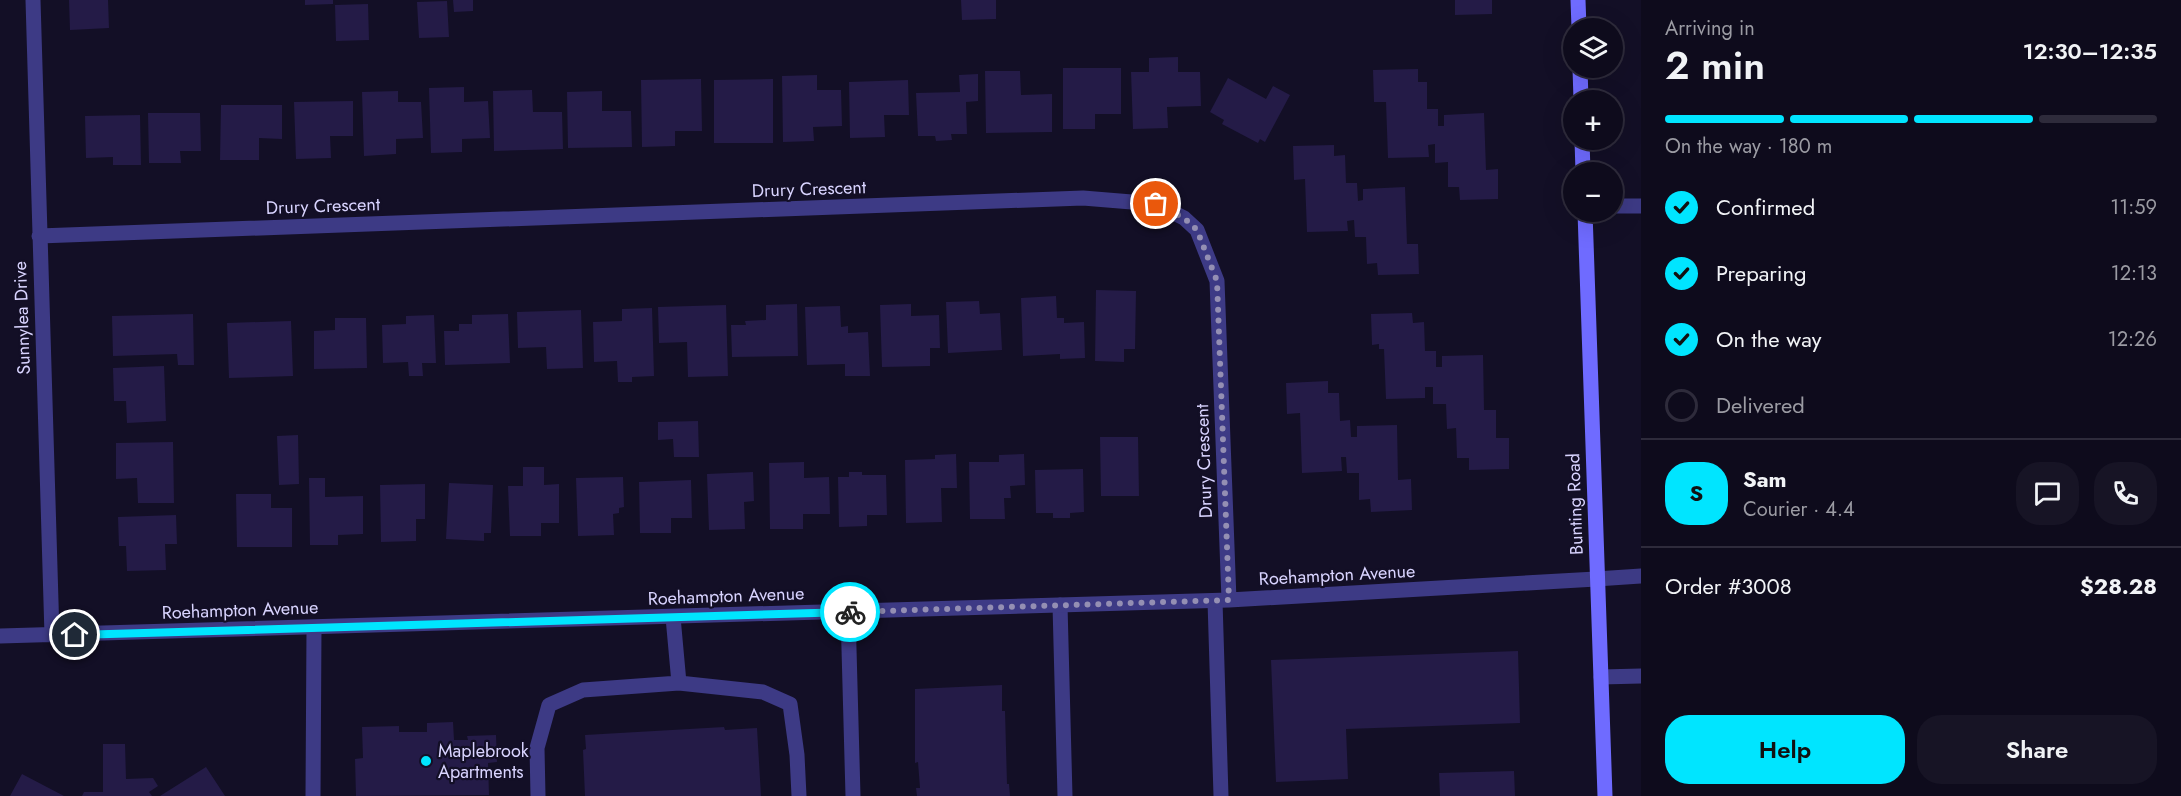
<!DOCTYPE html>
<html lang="en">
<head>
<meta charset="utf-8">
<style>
  :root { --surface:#0e0b1c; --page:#171425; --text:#f1f3f6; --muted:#9b9ba3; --line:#2e2b3b; --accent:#00e5ff }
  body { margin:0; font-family:Jost,sans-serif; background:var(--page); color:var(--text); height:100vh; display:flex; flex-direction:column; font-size:22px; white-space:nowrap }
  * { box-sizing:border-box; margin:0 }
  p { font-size:20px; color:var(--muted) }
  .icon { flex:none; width:33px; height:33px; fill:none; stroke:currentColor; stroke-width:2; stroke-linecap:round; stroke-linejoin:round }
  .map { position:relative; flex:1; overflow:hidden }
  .side { display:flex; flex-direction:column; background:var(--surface); width:540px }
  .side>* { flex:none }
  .tools { position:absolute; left:1563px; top:18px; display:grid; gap:12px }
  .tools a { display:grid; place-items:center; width:60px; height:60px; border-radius:50%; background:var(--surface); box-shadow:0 6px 24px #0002,0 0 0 2px var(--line); font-size:30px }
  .pin { position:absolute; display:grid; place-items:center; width:51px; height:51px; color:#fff; margin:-26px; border:3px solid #fff; border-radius:50%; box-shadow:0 2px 6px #0007 }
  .courier { position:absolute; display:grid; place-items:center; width:60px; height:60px; margin:-30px; border:4px solid #00e5ff; border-radius:50%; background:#fff; color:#222; box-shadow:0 2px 8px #0007 }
  .headline em { font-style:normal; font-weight:600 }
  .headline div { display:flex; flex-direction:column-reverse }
  .headline { display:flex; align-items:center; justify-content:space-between; height:102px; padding:0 24px }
  h1 { font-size:39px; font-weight:600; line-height:45px }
  .bar { display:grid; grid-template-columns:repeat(4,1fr); gap:9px 6px; align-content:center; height:72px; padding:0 24px }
  .bar i { height:8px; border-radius:4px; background:var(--line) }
  .bar .selected { background:var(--accent) }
  .bar p { grid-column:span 4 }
  .line { display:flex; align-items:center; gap:15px; padding:0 24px; border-top:2px solid var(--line) }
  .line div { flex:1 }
  .round { display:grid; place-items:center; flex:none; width:63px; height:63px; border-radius:24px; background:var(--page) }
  ol { padding:0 24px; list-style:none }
  li { display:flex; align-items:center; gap:18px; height:66px }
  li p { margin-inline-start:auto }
  li .icon { padding:6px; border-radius:50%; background:var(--accent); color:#111; stroke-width:4 }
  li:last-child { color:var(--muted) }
  li i { width:33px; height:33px; border:3px solid var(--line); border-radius:50% }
  .primary-button { display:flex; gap:12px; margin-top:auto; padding:12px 24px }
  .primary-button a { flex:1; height:69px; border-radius:24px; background:var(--accent); color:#111; font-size:24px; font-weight:600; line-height:69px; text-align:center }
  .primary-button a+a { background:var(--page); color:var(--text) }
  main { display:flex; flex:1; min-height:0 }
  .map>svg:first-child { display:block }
  .building { fill:#241b47 }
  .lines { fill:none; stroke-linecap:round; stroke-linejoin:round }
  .service { stroke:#3d3a85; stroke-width:15 }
  .minor { stroke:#3d3a85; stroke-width:15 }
  .secondary { stroke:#6f6bff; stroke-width:15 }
  .done { stroke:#948fb3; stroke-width:6; stroke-dasharray:0 10.8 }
  .route { stroke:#00e5ff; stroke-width:8 }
  .poi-dot { fill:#00e5ff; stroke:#130f26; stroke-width:2 }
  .labels { text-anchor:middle; stroke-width:4.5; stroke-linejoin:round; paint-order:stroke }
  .street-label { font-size:18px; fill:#d9d4ff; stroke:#130f26 }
  .poi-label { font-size:18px; fill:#d9d4ff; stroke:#130f26; text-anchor:start }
</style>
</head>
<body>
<main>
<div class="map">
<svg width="1641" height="796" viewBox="0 0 1641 796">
  <rect width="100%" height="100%" fill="#130f26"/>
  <path class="building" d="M 69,0 L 108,0 L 109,28 L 70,30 Z
    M 305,0 L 333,0 L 333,4 L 305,5 Z
    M 453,0 L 473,0 L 473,11 L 454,12 Z
    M 961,0 L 996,0 L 996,19 L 962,20 Z
    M 1455,0 L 1492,0 L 1492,14 L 1455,15 Z
    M 447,1 L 449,37 L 419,38 L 417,2 Z
    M 368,4 L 369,40 L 336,41 L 335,5 Z
    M 1178,57 L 1178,72 L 1200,72 L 1201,106 L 1167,107 L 1168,128 L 1133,129 L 1131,72 L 1149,72 L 1149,58 Z
    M 1063,68 L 1121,68 L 1121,114 L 1095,114 L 1095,129 L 1063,129 Z
    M 1418,69 L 1418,82 L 1427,82 L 1427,109 L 1438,109 L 1438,126 L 1444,126 L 1444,115 L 1484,113 L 1486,170 L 1498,169 L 1498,199 L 1460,200 L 1459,187 L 1448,187 L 1448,162 L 1435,163 L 1435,144 L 1428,145 L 1429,157 L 1388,158 L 1386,102 L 1374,102 L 1373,70 Z
    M 985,71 L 1020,71 L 1021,95 L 1052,94 L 1052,132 L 986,133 Z
    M 978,74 L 978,101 L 966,102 L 967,134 L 951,134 L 952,140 L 936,141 L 935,136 L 918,136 L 916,93 L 960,92 L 959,75 Z
    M 817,75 L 817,90 L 841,90 L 842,126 L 813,127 L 814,141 L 783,142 L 782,76 Z
    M 1228,78 L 1266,99 L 1273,86 L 1290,95 L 1265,142 L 1260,139 L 1258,143 L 1222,124 L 1224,120 L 1210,112 Z
    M 701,79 L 702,131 L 675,131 L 675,146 L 642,147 L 641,80 Z
    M 773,79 L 773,143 L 714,143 L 714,80 Z
    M 908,80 L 909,115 L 884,115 L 885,137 L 850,138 L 849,82 Z
    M 464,87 L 464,102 L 488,101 L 490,138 L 462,139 L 462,152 L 431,153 L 429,88 Z
    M 532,90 L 533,112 L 562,112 L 563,149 L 494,151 L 493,91 Z
    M 398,91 L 398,102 L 421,102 L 423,138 L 396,139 L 396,154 L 364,156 L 362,92 Z
    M 602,91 L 602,111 L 631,111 L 632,147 L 568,148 L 567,92 Z
    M 353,101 L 353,136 L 330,136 L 331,158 L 296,159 L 294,102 Z
    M 221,105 L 282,105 L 282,139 L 259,138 L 259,160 L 220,160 Z
    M 148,113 L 200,113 L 201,151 L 180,151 L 181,163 L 149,163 Z
    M 140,115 L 141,165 L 113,165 L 113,157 L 86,158 L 85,116 Z
    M 1334,145 L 1334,156 L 1345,155 L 1346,183 L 1357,183 L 1358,201 L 1363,200 L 1363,189 L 1405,187 L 1407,244 L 1418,244 L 1419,274 L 1378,275 L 1377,263 L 1367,264 L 1366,237 L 1355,237 L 1354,220 L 1347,221 L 1348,231 L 1307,232 L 1305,179 L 1294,180 L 1293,146 Z
    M 1096,290 L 1136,291 L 1135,349 L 1124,349 L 1124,362 L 1095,361 Z
    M 1056,296 L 1057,318 L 1064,318 L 1064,323 L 1084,322 L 1085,358 L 1060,359 L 1060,354 L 1023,356 L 1021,298 Z
    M 979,301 L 980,314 L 1000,313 L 1002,350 L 948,353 L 946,302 Z
    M 797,304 L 798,356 L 732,357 L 731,325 L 746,325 L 745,321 L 766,320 L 766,305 Z
    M 911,304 L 911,316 L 939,315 L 940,348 L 930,348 L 930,366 L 882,367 L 880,305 Z
    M 726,305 L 728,376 L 688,377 L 687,342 L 659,343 L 658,307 Z
    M 840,306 L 841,327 L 848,326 L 848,333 L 868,332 L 870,376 L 845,376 L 845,364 L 807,365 L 805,307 Z
    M 652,308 L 654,376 L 632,377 L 632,382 L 618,382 L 617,361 L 594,362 L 593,322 L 622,321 L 622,309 Z
    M 581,310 L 583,368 L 547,369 L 546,347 L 518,348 L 517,312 Z
    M 1412,313 L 1413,323 L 1424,322 L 1425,351 L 1436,351 L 1436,367 L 1442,367 L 1442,356 L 1483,355 L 1484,410 L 1496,410 L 1496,438 L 1509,438 L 1509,469 L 1469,470 L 1469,458 L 1457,458 L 1456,428 L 1447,429 L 1446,404 L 1433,404 L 1433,387 L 1425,387 L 1425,398 L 1386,399 L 1384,349 L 1379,349 L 1379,344 L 1372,345 L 1371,314 Z
    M 193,314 L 194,365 L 178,365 L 177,354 L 113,356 L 112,316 Z
    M 508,314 L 510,363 L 445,365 L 444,331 L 459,331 L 459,324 L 472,324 L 472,315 Z
    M 434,315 L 436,363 L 422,363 L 423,376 L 409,376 L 408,362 L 383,363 L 382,325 L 406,324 L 406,316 Z
    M 335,318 L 366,318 L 367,368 L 314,369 L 314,331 L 335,330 Z
    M 291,321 L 293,376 L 229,378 L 227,323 Z
    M 164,366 L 166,421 L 127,423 L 126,401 L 114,401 L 113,368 Z
    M 1328,381 L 1328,393 L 1339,393 L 1340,421 L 1350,420 L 1351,437 L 1357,437 L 1357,426 L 1397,425 L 1398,480 L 1411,479 L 1412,510 L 1371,512 L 1370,499 L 1359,500 L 1359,473 L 1347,473 L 1346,457 L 1341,457 L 1342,471 L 1302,473 L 1300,413 L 1287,414 L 1286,383 Z
    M 698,421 L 699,457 L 674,457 L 673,439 L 658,440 L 658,422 Z
    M 298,435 L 299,484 L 279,485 L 277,436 Z
    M 1100,437 L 1138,437 L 1139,496 L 1101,496 Z
    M 173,442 L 174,503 L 138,503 L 137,478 L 116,479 L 116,443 Z
    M 956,454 L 957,488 L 941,488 L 942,522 L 906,523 L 905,460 L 935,459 L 935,455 Z
    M 1024,454 L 1025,485 L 1010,486 L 1011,498 L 1004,498 L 1005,519 L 970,519 L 969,462 L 999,462 L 999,455 Z
    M 804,462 L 804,478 L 829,477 L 830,514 L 803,514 L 803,529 L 770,529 L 769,463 Z
    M 523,467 L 544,467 L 544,485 L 559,484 L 559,523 L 541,523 L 541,536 L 510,536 L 508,486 L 523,486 Z
    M 1083,469 L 1084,512 L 1070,513 L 1070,518 L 1053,518 L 1053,513 L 1036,513 L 1035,470 Z
    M 753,472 L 754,501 L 744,502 L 745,529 L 709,530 L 707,474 Z
    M 849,472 L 862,472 L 862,475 L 886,475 L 887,515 L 867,515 L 867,526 L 839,527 L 838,477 L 849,477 Z
    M 623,477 L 624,507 L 619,508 L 619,513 L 613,514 L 614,535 L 578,536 L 576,478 Z
    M 309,478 L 325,478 L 325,497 L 363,496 L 363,534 L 338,535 L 338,545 L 310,545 Z
    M 691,480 L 692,518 L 671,518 L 671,533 L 640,533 L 639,482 Z
    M 449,483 L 493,485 L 491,533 L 484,533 L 484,541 L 446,539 Z
    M 425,484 L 425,519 L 416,519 L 416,541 L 381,542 L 380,485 Z
    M 236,494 L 271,494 L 271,508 L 292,508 L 292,547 L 237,547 Z
    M 176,515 L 177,544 L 165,544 L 166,570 L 127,571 L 126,546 L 119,546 L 118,517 Z
    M 1518,651 L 1520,723 L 1346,729 L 1348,779 L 1276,782 L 1271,660 Z
    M 1002,685 L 1002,711 L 1005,711 L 1007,784 L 1009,784 L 1010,796 L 917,796 L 916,788 L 920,788 L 918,762 L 915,763 L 915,689 Z
    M 453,722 L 454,740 L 468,740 L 467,736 L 496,735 L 497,762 L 488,763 L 489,795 L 356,796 L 355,759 L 363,758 L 362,727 L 399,726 L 399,732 L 427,732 L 427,723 Z
    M 724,727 L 725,730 L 757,728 L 761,796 L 585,796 L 583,750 L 586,749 L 585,735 Z
    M 103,744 L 125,744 L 126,779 L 153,778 L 158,786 L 149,792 L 152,796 L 82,796 L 84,792 L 103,792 Z
    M 206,767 L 225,796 L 160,796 Z
    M 1514,771 L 1515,796 L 1440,796 L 1439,773 Z
    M 22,774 L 64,796 L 10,796 Z"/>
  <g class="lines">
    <path class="service" d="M 1612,206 L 1641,206
      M 1596,579 L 1641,576
      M 1215,601 L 1221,796
      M 1060,605 L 1065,796
      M 848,612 L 853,796
      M 673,617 L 679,683
      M 1601,677 L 1641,676
      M 313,796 L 314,628
      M 538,796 L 537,748 L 549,705 L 583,690 L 679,683 L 763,692 L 790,704 L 797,755 L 799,796"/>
    <path class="minor" d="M 33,0 L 52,635
      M 39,236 L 1083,198 L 1156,204 L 1184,218 L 1197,230 L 1217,281 L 1229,600
      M 0,636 L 1229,600 L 1596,579"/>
    <path class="secondary" d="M 1578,0 L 1579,28
      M 1580,68 L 1581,100
      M 1582,140 L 1583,172
      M 1585,212 L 1605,796"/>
  </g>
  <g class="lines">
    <path class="done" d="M 850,612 L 1229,600 L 1217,281 L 1197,230 L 1184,218 L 1156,204"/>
    <path class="route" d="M 75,635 L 850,612"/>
  </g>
  <circle class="poi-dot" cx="426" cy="761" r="6"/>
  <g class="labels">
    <g class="street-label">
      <text transform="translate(809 189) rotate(-2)" y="6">Drury Crescent</text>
      <text transform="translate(323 206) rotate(-2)" y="6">Drury Crescent</text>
      <text transform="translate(22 318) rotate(-92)" y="6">Sunnylea Drive</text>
      <text transform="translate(1204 461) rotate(-92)" y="6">Drury Crescent</text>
      <text transform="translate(1575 504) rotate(-92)" y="6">Bunting Road</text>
      <text transform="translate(1337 575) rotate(-3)" y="6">Roehampton Avenue</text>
      <text transform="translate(726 596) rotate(-2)" y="6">Roehampton Avenue</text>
      <text transform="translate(240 610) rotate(-2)" y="6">Roehampton Avenue</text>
    </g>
    <g class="poi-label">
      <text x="438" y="757">Maplebrook<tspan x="438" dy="21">Apartments</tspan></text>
    </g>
  </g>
</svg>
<div class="tools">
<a><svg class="icon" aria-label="layers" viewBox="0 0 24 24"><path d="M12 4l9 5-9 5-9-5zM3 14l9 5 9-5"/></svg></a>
<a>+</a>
<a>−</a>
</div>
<div class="pin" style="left:1156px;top:204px;background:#ea580c"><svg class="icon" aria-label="bag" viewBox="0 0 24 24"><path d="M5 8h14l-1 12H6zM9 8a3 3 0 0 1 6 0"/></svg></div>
<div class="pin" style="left:75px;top:635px;background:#1f2937"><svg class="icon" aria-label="home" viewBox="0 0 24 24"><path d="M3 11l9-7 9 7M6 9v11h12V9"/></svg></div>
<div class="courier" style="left:850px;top:612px"><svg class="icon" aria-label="bike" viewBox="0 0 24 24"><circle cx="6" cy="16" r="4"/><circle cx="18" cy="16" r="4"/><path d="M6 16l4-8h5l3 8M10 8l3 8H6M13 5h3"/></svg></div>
</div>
<section class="side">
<div class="headline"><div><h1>2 min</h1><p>Arriving in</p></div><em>12:30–12:35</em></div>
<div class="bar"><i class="selected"></i><i class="selected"></i><i class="selected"></i><i></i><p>On the way · 180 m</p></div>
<ol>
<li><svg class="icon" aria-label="check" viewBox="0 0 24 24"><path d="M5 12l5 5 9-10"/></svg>Confirmed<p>11:59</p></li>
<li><svg class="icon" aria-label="check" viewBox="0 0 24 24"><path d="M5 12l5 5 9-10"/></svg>Preparing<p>12:13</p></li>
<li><svg class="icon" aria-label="check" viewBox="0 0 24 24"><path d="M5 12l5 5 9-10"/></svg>On the way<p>12:26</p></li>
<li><i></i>Delivered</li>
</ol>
<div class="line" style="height:108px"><b class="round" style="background:var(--accent);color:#111">S</b><div><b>Sam</b><p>Courier · 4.4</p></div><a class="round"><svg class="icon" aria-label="chat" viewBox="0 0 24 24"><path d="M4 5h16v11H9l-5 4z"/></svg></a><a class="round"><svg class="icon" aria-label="phone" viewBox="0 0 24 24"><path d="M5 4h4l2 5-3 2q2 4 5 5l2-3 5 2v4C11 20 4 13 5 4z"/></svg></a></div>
<div class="line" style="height:78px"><div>Order #3008</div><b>$28.28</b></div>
<div class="primary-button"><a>Help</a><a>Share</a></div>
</section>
</main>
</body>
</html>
